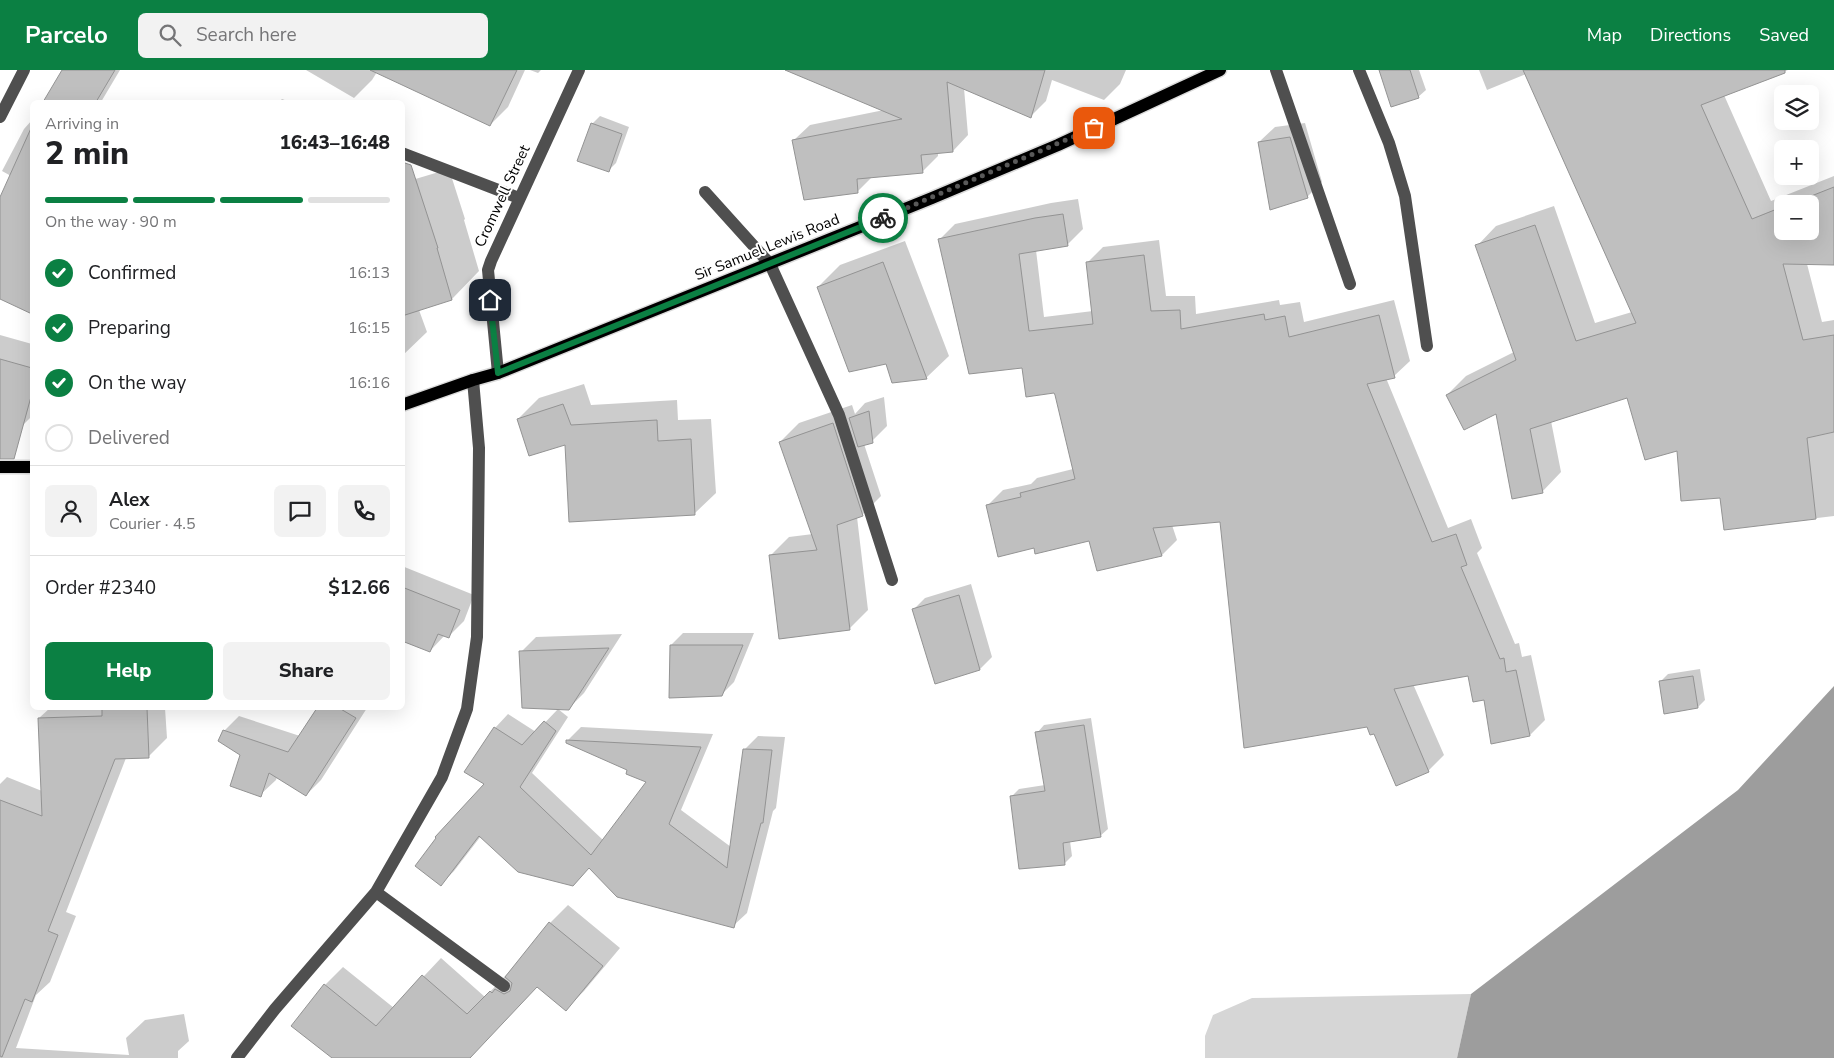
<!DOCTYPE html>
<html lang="en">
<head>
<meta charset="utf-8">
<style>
  :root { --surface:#fff; --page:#f2f2f2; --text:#202124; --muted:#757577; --line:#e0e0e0; --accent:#0b8043 }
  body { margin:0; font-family:"Nunito Sans",sans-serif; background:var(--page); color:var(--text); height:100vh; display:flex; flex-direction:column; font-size:19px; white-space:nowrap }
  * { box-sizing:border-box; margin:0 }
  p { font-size:16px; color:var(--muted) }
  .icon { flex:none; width:28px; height:28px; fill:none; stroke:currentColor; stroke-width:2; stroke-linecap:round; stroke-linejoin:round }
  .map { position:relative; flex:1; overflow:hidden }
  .drawer { position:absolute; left:30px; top:30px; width:375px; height:610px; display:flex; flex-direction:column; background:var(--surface); border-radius:8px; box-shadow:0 5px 20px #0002 }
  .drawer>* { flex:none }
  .controls { position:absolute; left:1774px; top:15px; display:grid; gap:10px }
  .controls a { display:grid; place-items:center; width:45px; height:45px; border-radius:8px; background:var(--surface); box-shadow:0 5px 20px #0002; font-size:25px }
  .pin { position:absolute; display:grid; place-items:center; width:42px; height:42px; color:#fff; margin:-21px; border-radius:10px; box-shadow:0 2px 8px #0006 }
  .courier { position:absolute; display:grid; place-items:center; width:50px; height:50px; margin:-25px; border:4px solid #0b8043; border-radius:50%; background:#fff; color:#222; box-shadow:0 1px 6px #0007 }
  .overview em { font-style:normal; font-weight:800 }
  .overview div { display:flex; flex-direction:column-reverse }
  .overview { display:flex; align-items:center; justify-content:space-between; height:85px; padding:0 15px }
  h1 { font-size:32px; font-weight:800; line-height:38px }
  .bar { display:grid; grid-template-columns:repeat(4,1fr); gap:8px 5px; align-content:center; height:60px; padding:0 15px }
  .bar i { height:6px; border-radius:4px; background:var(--line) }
  .bar .on { background:var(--accent) }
  .bar p { grid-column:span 4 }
  .line { display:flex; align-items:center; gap:12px; padding:0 15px; border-top:1px solid var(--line) }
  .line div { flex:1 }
  .round { display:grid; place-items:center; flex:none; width:52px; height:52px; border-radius:8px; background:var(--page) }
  ol { padding:0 15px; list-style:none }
  li { display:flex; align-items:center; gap:15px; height:55px }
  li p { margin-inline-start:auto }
  li .icon { padding:5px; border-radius:50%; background:var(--accent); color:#fff; stroke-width:4 }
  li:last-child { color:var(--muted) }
  li i { width:28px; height:28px; border:2px solid var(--line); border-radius:50% }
  .button { display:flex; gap:10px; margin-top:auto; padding:10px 15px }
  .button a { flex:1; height:58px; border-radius:8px; background:var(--accent); color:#fff; font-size:20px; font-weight:800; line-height:58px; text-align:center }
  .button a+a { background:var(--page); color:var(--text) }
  header { display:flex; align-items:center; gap:30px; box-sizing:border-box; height:70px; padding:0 25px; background:var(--accent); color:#fff }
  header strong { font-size:24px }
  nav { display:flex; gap:28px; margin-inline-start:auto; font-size:18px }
  .search { width:350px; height:45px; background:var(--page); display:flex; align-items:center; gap:12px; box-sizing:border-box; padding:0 18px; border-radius:8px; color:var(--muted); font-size:19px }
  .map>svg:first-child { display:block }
  .green { fill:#d6d6d6 }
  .water { fill:#9d9d9d }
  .shadow { fill:#0003; fill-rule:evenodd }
  .building { fill:#bfbfbf; stroke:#939393 }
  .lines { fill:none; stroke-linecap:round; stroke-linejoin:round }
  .major-casing { stroke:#dbdbdb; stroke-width:15 }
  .minor { stroke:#4f4f4f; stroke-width:12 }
  .major { stroke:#000; stroke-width:12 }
  .done { stroke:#595959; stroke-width:5; stroke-dasharray:0 9 }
  .route { stroke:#0b8043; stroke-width:6 }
  .labels { text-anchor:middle; stroke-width:4; stroke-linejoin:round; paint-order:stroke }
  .street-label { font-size:15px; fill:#000; stroke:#fff }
</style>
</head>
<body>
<header>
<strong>Parcelo</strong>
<div class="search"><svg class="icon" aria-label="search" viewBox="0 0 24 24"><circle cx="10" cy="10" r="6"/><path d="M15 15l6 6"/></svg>Search here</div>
<nav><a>Map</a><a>Directions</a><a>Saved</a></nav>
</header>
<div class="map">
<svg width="1834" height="988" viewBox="0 0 1834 988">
  <rect width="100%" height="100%" fill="#fff"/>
  <path class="green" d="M 1471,924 L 1457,988 L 1205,988 L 1205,966 L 1213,945 L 1252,928 Z"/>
  <path class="water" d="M 1834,616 L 1834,988 L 1457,988 L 1471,924 L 1738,720 Z"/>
  <path class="shadow" d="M 63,0 L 120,0 L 101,32 L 44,32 Z
    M 306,0 L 525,0 L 508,37 L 490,55 L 377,2 L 372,10 L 354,28 Z
    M 530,0 L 541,0 L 538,3 Z
    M 819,0 L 1126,0 L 1120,14 L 1104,30 L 1052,10 L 1046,31 L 1030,47 L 964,18 L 968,65 L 953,81 L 938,82 L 938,86 L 922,102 L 872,107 L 857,122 L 794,70 L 810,55 L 884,40 Z
    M 1380,0 L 1419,0 L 1426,20 L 1418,27 Z
    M 1479,0 L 1788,0 L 1724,25 L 1771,131 L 1834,106 L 1834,191 L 1807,194 L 1822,252 L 1834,250 L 1834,446 L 1725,459 L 1721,427 L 1628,327 L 1551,351 L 1561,402 L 1542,422 L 1497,342 L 1447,325 L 1466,306 L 1514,282 L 1477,176 L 1496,156 L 1554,136 L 1595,253 L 1632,242 L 1526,4 L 1487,20 ZM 1782,134 L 1810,134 L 1810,161 L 1782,161 Z
    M 282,29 L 290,32 L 279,32 Z
    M 600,46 L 629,57 L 616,93 L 608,101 L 592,54 Z
    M 32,50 L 32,243 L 0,227 L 0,130 L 11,106 L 2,101 L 24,59 Z
    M 1305,53 L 1322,112 L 1307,127 L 1259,72 L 1275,57 Z
    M 406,93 L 412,110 L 449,99 L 465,149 L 464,150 L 479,201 L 452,229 L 419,240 L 427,262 L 402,286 L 402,94 Z
    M 1078,129 L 1083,159 L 1067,175 L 1036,180 L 1044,247 L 1093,241 L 1088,192 L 1103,177 L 1159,170 L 1166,226 L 1195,226 L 1196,244 L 1279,230 L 1280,235 L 1300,232 L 1304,252 L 1394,230 L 1410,291 L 1394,306 L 1386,308 L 1448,458 L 1471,449 L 1482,478 L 1477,483 L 1515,574 L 1519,573 L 1522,587 L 1531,585 L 1545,650 L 1530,665 L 1485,629 L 1469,604 L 1413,614 L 1444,685 L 1428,701 L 1367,656 L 1222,451 L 1172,455 L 1177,470 L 1162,485 L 1098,499 L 1090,469 L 1035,477 L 987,436 L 1003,420 L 1031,414 L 1037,408 L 1073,399 L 1057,324 L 1024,296 L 940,169 L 955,154 L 1051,133 Z
    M 905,171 L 949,286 L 927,307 L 893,311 L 887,293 L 818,217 L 840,195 Z
    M 0,265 L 32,274 L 32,346 L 22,356 L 0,350 Z
    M 584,314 L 591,335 L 677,330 L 678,350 L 711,349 L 716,423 L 695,443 L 566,373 L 518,349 L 539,328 Z
    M 884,327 L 887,356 L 872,371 L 864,374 L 881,426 L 862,445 L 857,447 L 868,540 L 849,559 L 770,486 L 789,467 L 813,464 L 780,372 L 799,353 L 852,335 L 855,344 L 865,333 Z
    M 402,496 L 474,525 L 464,551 L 448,567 L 445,565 L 430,581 L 402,570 Z
    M 971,514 L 992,587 L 980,599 L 913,540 L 925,528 Z
    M 683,563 L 754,563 L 734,612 L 721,625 L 671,575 Z
    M 622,564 L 584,623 L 569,638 L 521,582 L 536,567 Z
    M 1700,599 L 1705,630 L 1698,637 L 1660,612 L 1668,604 Z
    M 50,638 L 165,638 L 167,668 L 148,687 L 126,688 L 66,842 L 76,846 L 50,912 L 36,925 L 16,978 L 129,985 L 126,968 L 145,950 L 184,944 L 189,971 L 178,981 L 178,988 L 0,988 L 0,714 L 7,707 L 42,721 L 39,648 Z
    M 319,638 L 367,638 L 321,710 L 306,725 L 277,707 L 276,710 L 260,725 L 242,684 L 224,661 L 239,646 L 300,666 Z
    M 558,639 L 568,647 L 532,703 L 603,770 L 648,711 L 629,699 L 568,670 L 581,657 L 713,664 L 681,740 L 731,777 L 744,680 L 758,666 L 785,667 L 776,738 L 773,741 L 747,843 L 733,856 L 590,797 L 481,766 L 454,801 L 441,814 L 486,714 L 466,702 L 495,658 L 508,644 L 536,662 Z
    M 1091,648 L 1108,759 L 1100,766 L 1070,771 L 1072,786 L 1064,794 L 1011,727 L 1019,719 L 1045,715 L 1037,663 L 1044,655 Z
    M 568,835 L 620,878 L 584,921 L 566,939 L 537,916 L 469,988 L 334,988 L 325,915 L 343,897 L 394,938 L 441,888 L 485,927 L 508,903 L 550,853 Z"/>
  <path class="building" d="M 62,0 L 115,0 L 96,32 L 43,32 Z
    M 370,0 L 517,0 L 490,56 Z
    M 785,0 L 1045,0 L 1031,48 L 947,12 L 953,82 L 921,85 L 923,103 L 857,109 L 858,123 L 804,130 L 792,70 L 902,49 Z
    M 1379,0 L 1410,0 L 1419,28 L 1391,37 Z
    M 1523,0 L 1785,0 L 1785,3 L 1701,35 L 1752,149 L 1782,137 L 1782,161 L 1810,161 L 1810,134 L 1791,134 L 1834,117 L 1834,195 L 1783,194 L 1803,270 L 1834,265 L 1834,362 L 1807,368 L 1816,449 L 1724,460 L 1720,428 L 1681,431 L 1677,381 L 1645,390 L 1627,328 L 1530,359 L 1543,423 L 1512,429 L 1496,344 L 1464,360 L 1446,325 L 1516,290 L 1475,175 L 1535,155 L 1576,271 L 1636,253 Z
    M 591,53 L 622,64 L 609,102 L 577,91 Z
    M 32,56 L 32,244 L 0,229 L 0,127 Z
    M 1290,67 L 1308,128 L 1270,140 L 1258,72 Z
    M 402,92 L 411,95 L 438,178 L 437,178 L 452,230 L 402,246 Z
    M 1063,144 L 1068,176 L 1019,184 L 1029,261 L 1093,254 L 1086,192 L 1144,185 L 1151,241 L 1180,240 L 1181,259 L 1264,244 L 1265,250 L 1285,246 L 1289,267 L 1379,245 L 1395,308 L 1367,314 L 1432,472 L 1456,464 L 1467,495 L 1461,497 L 1500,589 L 1504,588 L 1506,602 L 1516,600 L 1530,666 L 1491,674 L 1484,630 L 1473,632 L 1468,606 L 1394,619 L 1429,702 L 1396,716 L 1374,664 L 1370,665 L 1367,657 L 1244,678 L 1220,452 L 1153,458 L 1162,486 L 1097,501 L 1089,471 L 1035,484 L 1034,478 L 998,487 L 986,435 L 1021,427 L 1020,423 L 1075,409 L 1055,325 L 1054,323 L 1026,327 L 1022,298 L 969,304 L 938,169 L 1035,148 Z
    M 883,192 L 927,309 L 892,313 L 886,294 L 849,302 L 817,217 Z
    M 0,289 L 32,298 L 32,323 L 14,389 L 0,389 Z
    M 563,334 L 571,355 L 657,350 L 658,371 L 691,369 L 695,445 L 569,452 L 565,375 L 529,386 L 517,349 Z
    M 869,341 L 873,373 L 858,377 L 849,348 Z
    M 833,353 L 863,446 L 837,455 L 850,560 L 779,569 L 769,485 L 817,480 L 779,372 Z
    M 402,517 L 460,540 L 449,568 L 438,564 L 430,582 L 402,571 Z
    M 959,525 L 980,600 L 935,614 L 912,539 Z
    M 670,575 L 743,575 L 722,626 L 669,628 Z
    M 609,578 L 569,640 L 522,638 L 519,581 Z
    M 1693,606 L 1698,638 L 1664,644 L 1659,611 Z
    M 102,638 L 147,638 L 149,688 L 115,689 L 48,861 L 58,865 L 32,932 L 25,929 L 2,987 L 0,986 L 0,730 L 42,746 L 38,648 L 102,646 Z
    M 317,638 L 339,638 L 356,648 L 306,726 L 269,703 L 261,727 L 230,716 L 240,685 L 218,671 L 223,660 L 288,682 Z
    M 544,651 L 556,661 L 520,717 L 591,785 L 646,712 L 626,704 L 627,700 L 566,673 L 566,670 L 701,677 L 669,754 L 727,798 L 743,679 L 772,680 L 763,753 L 761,753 L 734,858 L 617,827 L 589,798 L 573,816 L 518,802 L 479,766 L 441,816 L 415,796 L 436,768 L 435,767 L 484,714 L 464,702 L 494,657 L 522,675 Z
    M 1084,655 L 1101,767 L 1063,773 L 1065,795 L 1019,799 L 1010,726 L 1045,721 L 1035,662 Z
    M 549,852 L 603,896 L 566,941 L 537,917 L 470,988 L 332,988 L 291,956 L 324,914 L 376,956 L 422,905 L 467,944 L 490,921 L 492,923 L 495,919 L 504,924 L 510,921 L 512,913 L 505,907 Z"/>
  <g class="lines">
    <defs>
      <path id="major" d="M 402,335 L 473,310 L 498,303 L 932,128 L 1058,75 L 1220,0
        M 0,397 L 32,397"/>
    </defs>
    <use href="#major" class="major-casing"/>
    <path class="minor" d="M 1276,0 L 1350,214
      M 1359,0 L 1389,73 L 1405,126 L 1427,276
      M 0,47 L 24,0
      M 402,83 L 519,128
      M 705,122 L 770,194 L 839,345 L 892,510
      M 498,303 L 488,200 L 491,191 L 579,0
      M 376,822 L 504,916
      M 237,988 L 275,939 L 376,822 L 442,707 L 467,639 L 477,567 L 479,378 L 473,310"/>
    <use href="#major" class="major"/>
  </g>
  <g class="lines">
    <path class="done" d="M 883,148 L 1094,58"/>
    <path class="route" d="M 490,230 L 498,303 L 883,148"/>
  </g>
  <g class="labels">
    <g class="street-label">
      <text transform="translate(502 126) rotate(-65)" y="5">Cromwell Street</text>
      <text transform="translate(767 177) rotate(-22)" y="5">Sir Samuel Lewis Road</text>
    </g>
  </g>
</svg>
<div class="controls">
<a><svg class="icon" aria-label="layers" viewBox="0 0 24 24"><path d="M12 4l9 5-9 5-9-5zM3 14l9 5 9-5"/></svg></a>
<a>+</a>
<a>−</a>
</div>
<div class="pin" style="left:1094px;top:58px;background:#ea580c"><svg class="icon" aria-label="bag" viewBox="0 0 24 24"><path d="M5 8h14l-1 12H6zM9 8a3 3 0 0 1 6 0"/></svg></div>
<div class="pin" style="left:490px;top:230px;background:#1f2937"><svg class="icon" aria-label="home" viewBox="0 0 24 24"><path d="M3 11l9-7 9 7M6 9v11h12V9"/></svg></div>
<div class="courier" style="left:883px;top:148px"><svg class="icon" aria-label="bike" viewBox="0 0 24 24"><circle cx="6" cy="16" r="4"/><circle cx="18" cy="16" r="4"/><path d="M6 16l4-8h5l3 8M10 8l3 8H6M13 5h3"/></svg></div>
<section class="drawer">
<div class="overview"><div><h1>2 min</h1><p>Arriving in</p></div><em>16:43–16:48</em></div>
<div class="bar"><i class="on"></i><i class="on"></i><i class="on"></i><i></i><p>On the way · 90 m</p></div>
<ol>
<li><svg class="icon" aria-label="check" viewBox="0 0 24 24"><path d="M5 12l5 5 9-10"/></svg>Confirmed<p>16:13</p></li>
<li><svg class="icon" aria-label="check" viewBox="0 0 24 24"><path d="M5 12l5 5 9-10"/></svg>Preparing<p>16:15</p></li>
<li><svg class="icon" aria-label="check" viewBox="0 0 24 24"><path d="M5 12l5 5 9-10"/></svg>On the way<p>16:16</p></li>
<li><i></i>Delivered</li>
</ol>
<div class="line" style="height:90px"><a class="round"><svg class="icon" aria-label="person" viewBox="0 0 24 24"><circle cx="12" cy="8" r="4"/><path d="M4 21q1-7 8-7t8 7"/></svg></a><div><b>Alex</b><p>Courier · 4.5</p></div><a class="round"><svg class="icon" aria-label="chat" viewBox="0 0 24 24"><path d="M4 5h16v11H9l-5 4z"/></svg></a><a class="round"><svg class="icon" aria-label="phone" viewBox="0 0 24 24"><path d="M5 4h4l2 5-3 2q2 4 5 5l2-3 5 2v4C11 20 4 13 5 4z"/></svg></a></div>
<div class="line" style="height:65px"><div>Order #2340</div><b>$12.66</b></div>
<div class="button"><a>Help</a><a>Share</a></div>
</section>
</div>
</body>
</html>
